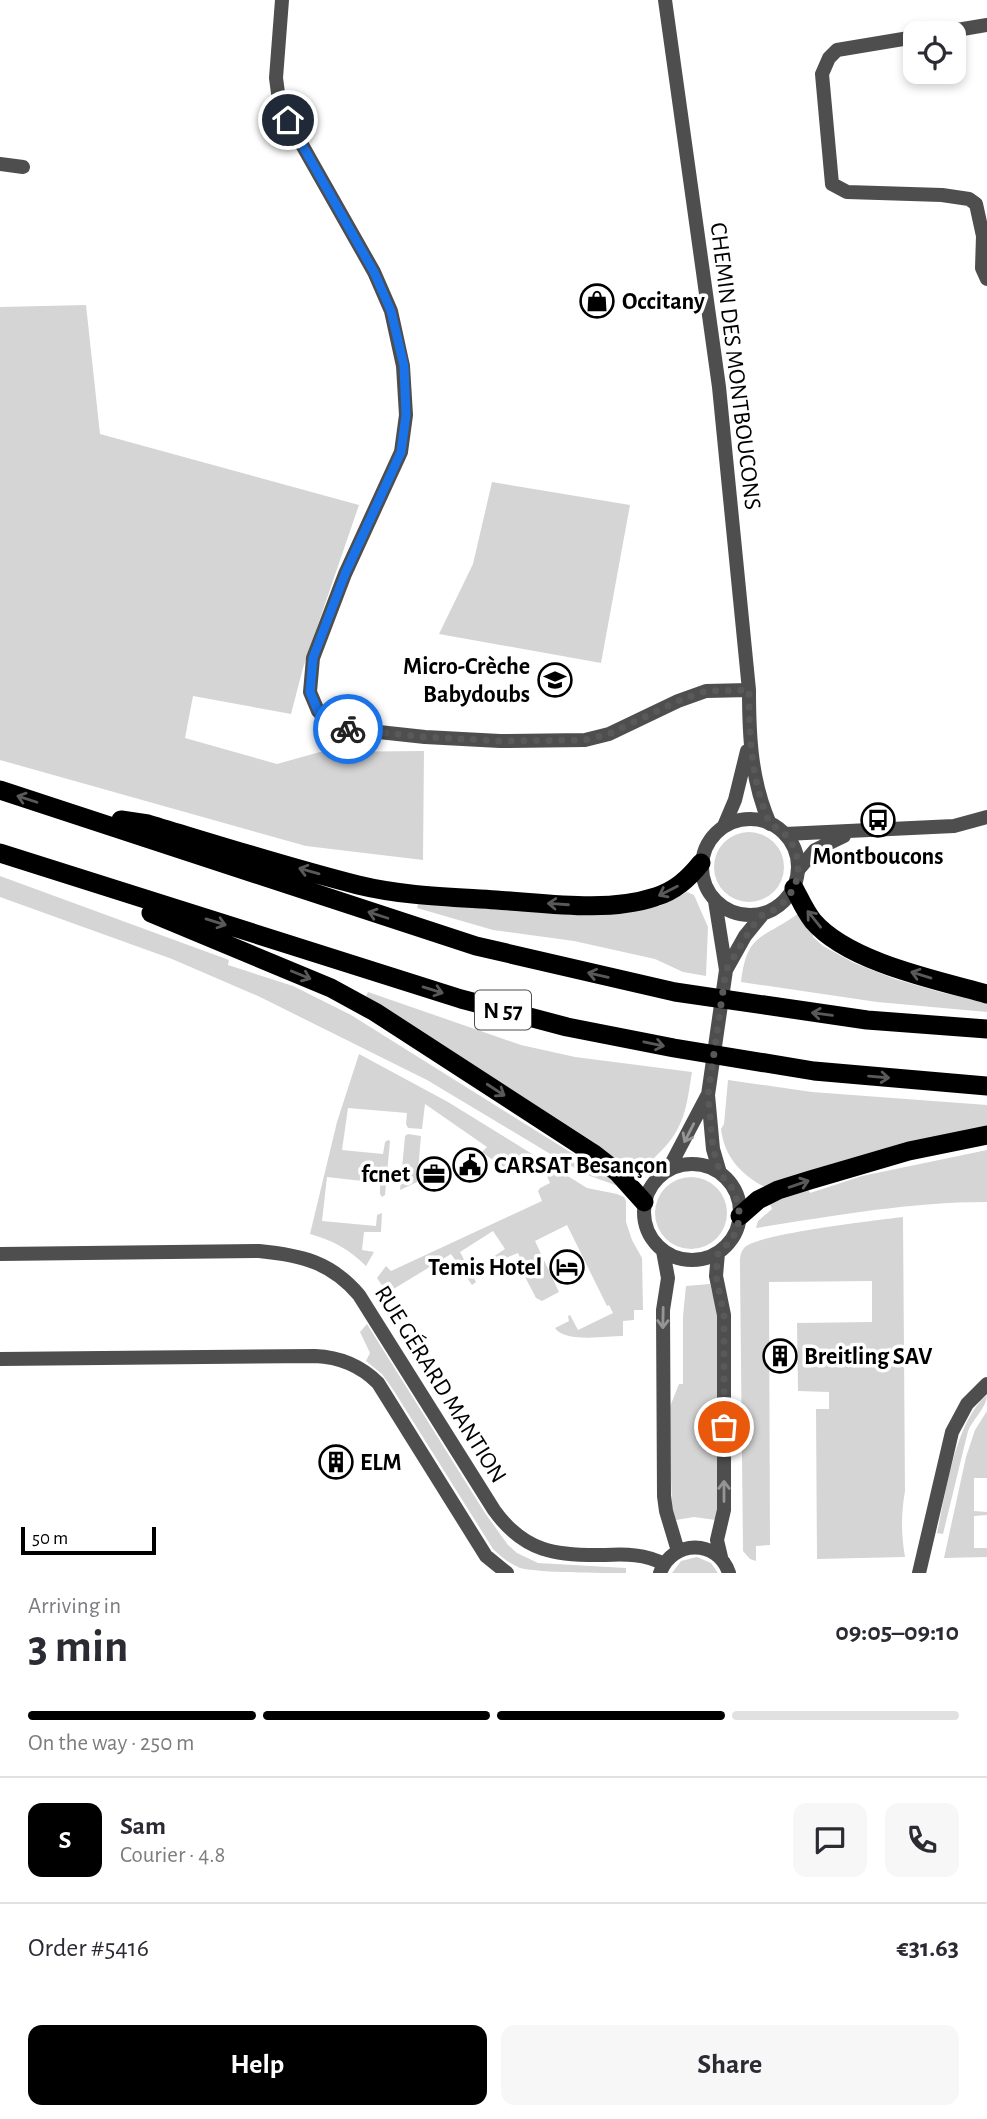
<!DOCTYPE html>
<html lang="en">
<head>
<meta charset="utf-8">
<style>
  :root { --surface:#fff; --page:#f7f7f7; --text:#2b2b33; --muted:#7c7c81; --line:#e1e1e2; --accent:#000 }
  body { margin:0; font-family:"Alegreya Sans",sans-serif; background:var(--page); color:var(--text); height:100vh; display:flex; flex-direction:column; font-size:26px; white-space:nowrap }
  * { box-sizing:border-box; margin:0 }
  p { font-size:23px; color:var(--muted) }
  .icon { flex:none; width:38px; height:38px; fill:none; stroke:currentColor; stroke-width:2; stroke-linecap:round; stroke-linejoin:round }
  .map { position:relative; height:1573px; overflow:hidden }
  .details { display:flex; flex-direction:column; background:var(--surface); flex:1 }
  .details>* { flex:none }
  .controls { position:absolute; left:903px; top:21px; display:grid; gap:14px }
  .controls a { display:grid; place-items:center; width:63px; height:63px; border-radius:14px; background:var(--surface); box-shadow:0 4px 10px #0003; font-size:35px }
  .scale { position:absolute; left:21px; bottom:18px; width:135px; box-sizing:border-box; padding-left:7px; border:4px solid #000; border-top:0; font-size:19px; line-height:24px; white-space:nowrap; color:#000; -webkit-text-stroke:5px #fff; paint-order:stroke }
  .pin { position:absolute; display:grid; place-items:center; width:60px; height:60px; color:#fff; margin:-30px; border:4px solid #fff; border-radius:50%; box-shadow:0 2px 7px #0007 }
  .courier { position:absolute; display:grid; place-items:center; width:70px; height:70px; margin:-35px; border:5px solid #1a73e8; border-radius:50%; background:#fff; color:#222; box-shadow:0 2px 9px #0007 }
  .head em { font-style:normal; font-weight:700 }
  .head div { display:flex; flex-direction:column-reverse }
  .head { display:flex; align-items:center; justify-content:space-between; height:119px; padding:0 28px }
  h1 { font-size:46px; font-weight:700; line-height:52px }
  .bar { display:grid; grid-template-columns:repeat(4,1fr); gap:10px 7px; align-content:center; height:84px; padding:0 28px }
  .bar i { height:9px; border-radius:5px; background:var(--line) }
  .bar .selected { background:var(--accent) }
  .bar p { grid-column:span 4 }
  .line { display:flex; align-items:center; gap:18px; padding:0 28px; border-top:2px solid var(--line) }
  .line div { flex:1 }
  .round { display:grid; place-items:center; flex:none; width:74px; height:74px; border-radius:14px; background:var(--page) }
  .cta { display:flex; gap:14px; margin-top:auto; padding:14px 28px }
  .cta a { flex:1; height:80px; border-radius:14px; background:var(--accent); color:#fff; font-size:28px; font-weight:700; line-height:80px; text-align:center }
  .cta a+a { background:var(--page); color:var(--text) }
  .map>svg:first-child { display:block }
  .green { fill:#d5d5d5 }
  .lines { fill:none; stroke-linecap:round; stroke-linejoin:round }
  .minor { stroke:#4e4e4e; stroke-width:14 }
  .tertiary { stroke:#4e4e4e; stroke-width:14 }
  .trunk { stroke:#000; stroke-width:19 }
  .oneway { stroke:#595959 }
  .oneway2 { stroke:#959595 }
  .done { stroke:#595959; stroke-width:7; stroke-dasharray:0 12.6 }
  .route { stroke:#1a73e8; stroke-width:9 }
  .labels { text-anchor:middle; stroke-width:7; stroke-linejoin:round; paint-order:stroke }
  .shield { fill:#fff; stroke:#4c4c4c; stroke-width:2 }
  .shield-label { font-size:23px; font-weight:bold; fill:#000 }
  .poi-label { font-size:24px; font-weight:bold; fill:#000; stroke:#fff; text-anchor:start }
  .street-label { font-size:24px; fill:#000; stroke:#fff }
</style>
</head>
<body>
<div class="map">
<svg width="987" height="1573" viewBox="0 0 987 1573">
  <rect width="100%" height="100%" fill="#fff"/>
  <path class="green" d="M 86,305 L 100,434 L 359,505 L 303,668 L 291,714 L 193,696 L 185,738 L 277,764 L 320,752 L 424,751 L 423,860 L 306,846 L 0,760 L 0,307 Z
    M 492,482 L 630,505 L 601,663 L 439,634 L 473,564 Z
    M714 867a35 35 0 1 1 70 0a35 35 0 1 1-70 0Z
    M 0,876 L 229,960 L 228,965 L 293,986 L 351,1015 L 610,1177 L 618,1186 L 590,1176 L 562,1161 L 427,1080 L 258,996 L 172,959 L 0,897 Z
    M 687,892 L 694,895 L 708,927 L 706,976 L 683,972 L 655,959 L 574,941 L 493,930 L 417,908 L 418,904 L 581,915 L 630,912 L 660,906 Z
    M 800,912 L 812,929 L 813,937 L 823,946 L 854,963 L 895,979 L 940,992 L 987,1003 L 987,1012 L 877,1002 L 741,982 C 747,930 764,940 800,912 Z
    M 368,992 L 521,1045 L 575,1057 L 692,1072 C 686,1109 685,1129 656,1156 C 648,1165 640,1171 628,1172 L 595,1143 L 366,996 Z
    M 359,1054 L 448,1102 L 587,1188 L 617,1194 L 624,1197 L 626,1201 L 626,1222 L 632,1240 L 642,1258 L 643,1310 L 634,1310 L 634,1320 L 623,1321 L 623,1336 C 606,1336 565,1343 555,1328 L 569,1321 L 568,1316 L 570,1315 L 578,1330 L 613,1313 L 609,1305 L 607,1306 L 567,1225 L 535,1241 L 559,1292 L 542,1301 L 536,1298 L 522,1271 L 509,1277 L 513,1269 L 523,1264 L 518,1253 L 501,1260 L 495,1259 L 493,1257 L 505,1249 L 493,1231 L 460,1252 L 476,1282 L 472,1285 L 451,1254 L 387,1293 L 377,1278 L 386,1266 L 391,1271 L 542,1201 L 538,1191 L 540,1188 L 550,1183 L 542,1165 L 532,1170 L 526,1158 L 512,1164 L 516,1174 L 513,1175 L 482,1152 L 487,1147 L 425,1104 L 422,1129 L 408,1128 L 406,1124 L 407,1113 L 348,1108 L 342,1150 L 383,1154 L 385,1142 L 388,1140 L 390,1141 L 385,1195 L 382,1197 L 380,1194 L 380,1183 L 327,1177 L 322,1221 L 376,1226 L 377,1215 L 382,1213 L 381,1232 L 364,1232 L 362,1250 L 374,1252 L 366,1266 C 349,1249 332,1240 310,1234 L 337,1122 Z
    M 728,1080 L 812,1092 L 987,1105 L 987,1127 C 911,1141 837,1159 765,1187 C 741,1175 724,1156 721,1129 L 724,1124 Z
    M 408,1134 L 421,1136 L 417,1182 L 400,1190 L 405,1136 Z
    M 987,1150 L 987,1202 C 909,1202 833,1216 756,1228 L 758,1221 L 772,1209 L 769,1202 L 807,1188 L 810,1193 L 862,1176 Z
    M655 1213a36 36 0 1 1 72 0a36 36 0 1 1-72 0Z
    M 903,1217 L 905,1491 C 901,1514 901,1534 905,1557 L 817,1559 L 816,1409 L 829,1409 L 829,1392 L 798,1391 L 797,1323 L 872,1322 L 872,1281 L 769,1282 L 770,1545 L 756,1546 L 756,1561 L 750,1559 L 743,1551 L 740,1269 C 740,1262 739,1254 744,1248 C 755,1234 879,1220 903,1217 Z
    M 710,1284 L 717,1309 L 720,1502 L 716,1520 L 694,1517 L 676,1520 L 672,1508 L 669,1409 L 679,1384 L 683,1384 L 683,1316 L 686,1286 Z
    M 367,1324 L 485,1513 L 508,1545 L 517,1553 L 538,1563 L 626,1568 L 626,1573 C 599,1573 543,1573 520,1568 C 510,1564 501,1557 493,1549 L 394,1391 L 382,1374 L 366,1361 L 370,1353 L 360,1332 Z
    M 987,1395 C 987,1407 973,1419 968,1431 L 943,1534 L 937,1533 C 946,1493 955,1421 987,1395 Z
    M 987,1411 L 987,1478 L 974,1478 L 974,1511 L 987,1512 L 987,1515 L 974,1516 L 974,1548 L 987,1548 L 987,1557 L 944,1558 L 966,1457 L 975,1430 Z
    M 697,1557 L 711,1563 L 718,1573 L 672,1573 L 681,1561 Z"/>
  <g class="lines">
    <path class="minor" d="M 282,0 L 276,78 L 278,93 L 288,120 L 374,272 L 391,311 L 403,366 L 406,415 L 401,452 L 345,574 L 313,658 L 310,692 L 318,711 L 330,724 L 351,729 L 425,737 L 500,741 L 585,740 L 609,734 L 678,701 L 706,691 L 749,690
      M 665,0 L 719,387 L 749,690 C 749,736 751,781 770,824
      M 939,33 L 987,25
      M 915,37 L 837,50 L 829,58 L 822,74 L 832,184 L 847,192 L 942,195 L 969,199 L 976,204 L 983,236 L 982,268 L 987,279
      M 0,164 L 23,167
      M 724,826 L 735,800 L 747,751
      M 785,834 L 954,826 L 987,817
      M 799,869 L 815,850 L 844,836
      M 0,1254 L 259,1251 C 301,1255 331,1262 359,1295 L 494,1510 C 524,1552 556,1556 605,1555 C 626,1554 645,1554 664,1564
      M 0,1359 L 315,1356 C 340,1357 360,1365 378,1383 L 486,1556 L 507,1573
      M 919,1573 L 952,1432 L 967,1404 L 987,1384"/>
    <path class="tertiary" d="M702 867a48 48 0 1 1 96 0a48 48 0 1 1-96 0Z
      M 715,901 L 726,970 L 708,1095 L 713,1149 L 720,1173
      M 726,970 L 745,936 L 763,914
      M644 1212a48 48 0 1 1 96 0a48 48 0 1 1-96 0Z
      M 668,1170 L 707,1096
      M 663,1251 L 668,1278 L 663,1310 L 664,1496 L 666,1511 L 678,1551
      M 718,1253 L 716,1276 L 724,1315 L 724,1510 L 717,1540 L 721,1557
      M 660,1573 C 672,1539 718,1539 729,1573"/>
    <path class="trunk" d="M 0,790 L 476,946 L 675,992 L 867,1020 L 987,1029
      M 121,820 L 148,824 C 218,845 287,867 358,885 C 403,896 450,897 496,900 C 545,903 607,913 655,897 C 675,891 688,879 701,863
      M 0,853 L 461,999 L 567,1027 L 674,1048 L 814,1071 L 987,1086
      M 794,888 C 800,899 805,911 813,921 C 848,962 936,980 987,994
      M 151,913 L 331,988 L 375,1012 L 594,1154 L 617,1172 L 644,1202
      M 740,1216 L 758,1200 L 778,1190 L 810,1180 L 909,1151 L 987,1135"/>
  </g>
  <defs><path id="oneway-shaft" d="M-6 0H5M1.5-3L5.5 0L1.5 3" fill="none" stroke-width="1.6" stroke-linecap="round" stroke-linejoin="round" transform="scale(1.75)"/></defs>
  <g class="oneway">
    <use href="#oneway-shaft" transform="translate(27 799) rotate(-162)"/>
    <use href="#oneway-shaft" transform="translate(309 871) rotate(-164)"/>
    <use href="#oneway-shaft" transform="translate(668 891) rotate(153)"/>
    <use href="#oneway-shaft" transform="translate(558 904) rotate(-176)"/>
    <use href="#oneway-shaft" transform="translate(378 915) rotate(-162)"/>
    <use href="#oneway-shaft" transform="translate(814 919) rotate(-129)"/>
    <use href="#oneway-shaft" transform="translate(216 922) rotate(17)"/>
    <use href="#oneway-shaft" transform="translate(301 975) rotate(22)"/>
    <use href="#oneway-shaft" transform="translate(598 975) rotate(-167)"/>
    <use href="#oneway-shaft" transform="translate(921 975) rotate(-163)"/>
    <use href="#oneway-shaft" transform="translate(433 990) rotate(17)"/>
    <use href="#oneway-shaft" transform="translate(822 1014) rotate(-172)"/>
    <use href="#oneway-shaft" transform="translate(654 1044) rotate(12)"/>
    <use href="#oneway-shaft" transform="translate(879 1077) rotate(5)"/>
    <use href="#oneway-shaft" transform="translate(496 1090) rotate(33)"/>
    <use href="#oneway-shaft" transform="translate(799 1184) rotate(-19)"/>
  </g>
  <g class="oneway2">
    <use href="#oneway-shaft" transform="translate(689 1133) rotate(117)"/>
    <use href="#oneway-shaft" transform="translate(663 1318) rotate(91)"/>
    <use href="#oneway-shaft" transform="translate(724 1491) rotate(-90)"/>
  </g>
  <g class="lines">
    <path class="done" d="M 348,729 L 425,737 L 500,741 L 585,740 L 609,734 L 678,701 L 706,691 L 749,690 C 749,736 751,781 770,824 L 781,830 L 791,841 L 798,860 L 798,876 L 794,888 L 786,900 L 776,909 L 763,914 L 752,927 L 726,970 L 708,1095 L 713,1149 L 720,1173 L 735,1192 L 740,1216 L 737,1228 L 732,1240 L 718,1253 L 716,1276 L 724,1315 L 724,1427"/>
    <path class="route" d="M 288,120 L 374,272 L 391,311 L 404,366 L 406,415 L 401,452 L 345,574 L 313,658 L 310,692 L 318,711 L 330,724 L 348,729"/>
  </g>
  <defs>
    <symbol id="shop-ring" viewBox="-11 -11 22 22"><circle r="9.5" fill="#fff" stroke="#000" stroke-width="1.5"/><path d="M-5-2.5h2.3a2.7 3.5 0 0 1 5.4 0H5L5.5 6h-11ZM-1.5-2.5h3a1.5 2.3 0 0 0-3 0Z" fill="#000"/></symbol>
    <symbol id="school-ring" viewBox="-11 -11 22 22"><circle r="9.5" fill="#fff" stroke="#000" stroke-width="1.5"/><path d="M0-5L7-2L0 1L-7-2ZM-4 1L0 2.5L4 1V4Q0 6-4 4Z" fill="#000"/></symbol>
    <symbol id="bus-ring" viewBox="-11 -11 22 22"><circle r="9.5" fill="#fff" stroke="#000" stroke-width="1.5"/><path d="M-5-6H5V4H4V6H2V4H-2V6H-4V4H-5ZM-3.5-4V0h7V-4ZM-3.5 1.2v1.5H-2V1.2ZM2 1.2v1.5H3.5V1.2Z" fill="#000"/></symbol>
    <symbol id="civic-ring" viewBox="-11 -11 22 22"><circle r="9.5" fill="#fff" stroke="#000" stroke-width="1.5"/><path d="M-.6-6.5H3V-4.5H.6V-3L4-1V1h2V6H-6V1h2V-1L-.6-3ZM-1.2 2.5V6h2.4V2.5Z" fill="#000"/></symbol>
    <symbol id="office-ring" viewBox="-11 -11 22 22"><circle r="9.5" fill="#fff" stroke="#000" stroke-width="1.5"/><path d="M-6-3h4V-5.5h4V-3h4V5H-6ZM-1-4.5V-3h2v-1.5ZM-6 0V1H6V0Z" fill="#000"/></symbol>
    <symbol id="hotel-ring" viewBox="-11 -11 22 22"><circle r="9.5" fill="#fff" stroke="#000" stroke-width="1.5"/><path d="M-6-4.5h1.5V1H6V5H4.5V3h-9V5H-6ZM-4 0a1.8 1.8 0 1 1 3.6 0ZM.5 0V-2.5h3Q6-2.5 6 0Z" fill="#000"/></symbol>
    <symbol id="building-ring" viewBox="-11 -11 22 22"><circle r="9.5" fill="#fff" stroke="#000" stroke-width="1.5"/><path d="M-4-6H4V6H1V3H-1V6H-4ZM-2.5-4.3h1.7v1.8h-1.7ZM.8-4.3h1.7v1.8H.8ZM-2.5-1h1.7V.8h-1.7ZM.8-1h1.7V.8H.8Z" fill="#000"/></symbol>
  </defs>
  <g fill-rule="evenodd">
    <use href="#shop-ring" x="578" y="282" width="38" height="38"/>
    <use href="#school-ring" x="536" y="661" width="38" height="38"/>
    <use href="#bus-ring" x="859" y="801" width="38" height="38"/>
    <use href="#civic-ring" x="451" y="1146" width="38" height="38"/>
    <use href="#office-ring" x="415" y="1155" width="38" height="38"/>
    <use href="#hotel-ring" x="548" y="1248" width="38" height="38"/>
    <use href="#building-ring" x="761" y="1337" width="38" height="38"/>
    <use href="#building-ring" x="317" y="1443" width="38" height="38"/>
  </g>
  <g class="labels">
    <rect class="shield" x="475" y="990.5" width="56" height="39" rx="5"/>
    <g class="shield-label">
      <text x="503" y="1018">N 57</text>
    </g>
    <g class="poi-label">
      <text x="622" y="309">Occitany</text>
      <text x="530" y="674" text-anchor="end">Micro-Crèche<tspan x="530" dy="28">Babydoubs</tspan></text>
      <text x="878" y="864" text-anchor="middle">Montboucons</text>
      <text x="494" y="1173">CARSAT Besançon</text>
      <text x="410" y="1182" text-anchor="end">fcnet</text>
      <text x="542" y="1275" text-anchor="end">Temis Hotel</text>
      <text x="804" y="1364">Breitling SAV</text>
      <text x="360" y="1470">ELM</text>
    </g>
    <g class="street-label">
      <text transform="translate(736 366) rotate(83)" y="8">CHEMIN DES MONTBOUCONS</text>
      <text transform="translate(441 1384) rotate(58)" y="8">RUE GÉRARD MANTION</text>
    </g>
  </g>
</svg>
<div class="controls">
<a><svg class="icon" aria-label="locate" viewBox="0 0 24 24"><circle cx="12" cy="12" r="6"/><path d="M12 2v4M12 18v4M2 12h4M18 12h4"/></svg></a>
</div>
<div class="scale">50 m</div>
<div class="pin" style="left:724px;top:1427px;background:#ea580c"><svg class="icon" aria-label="bag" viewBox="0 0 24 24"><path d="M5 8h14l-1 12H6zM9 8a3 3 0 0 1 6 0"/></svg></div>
<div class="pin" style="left:288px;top:120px;background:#1f2937"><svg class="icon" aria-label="home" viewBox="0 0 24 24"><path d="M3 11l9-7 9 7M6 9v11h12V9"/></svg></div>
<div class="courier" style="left:348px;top:729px"><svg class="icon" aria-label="bike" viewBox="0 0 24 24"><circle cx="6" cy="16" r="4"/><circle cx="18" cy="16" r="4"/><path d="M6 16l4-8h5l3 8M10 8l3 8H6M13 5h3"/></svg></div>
</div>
<section class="details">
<div class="head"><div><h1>3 min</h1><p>Arriving in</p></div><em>09:05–09:10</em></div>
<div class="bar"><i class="selected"></i><i class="selected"></i><i class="selected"></i><i></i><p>On the way · 250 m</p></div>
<div class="line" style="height:126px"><b class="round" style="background:var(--accent);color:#fff">S</b><div><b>Sam</b><p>Courier · 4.8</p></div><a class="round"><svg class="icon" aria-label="chat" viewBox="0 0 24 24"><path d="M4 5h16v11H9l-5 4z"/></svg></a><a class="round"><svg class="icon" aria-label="phone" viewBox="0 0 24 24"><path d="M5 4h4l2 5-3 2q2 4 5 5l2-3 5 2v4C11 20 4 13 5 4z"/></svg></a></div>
<div class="line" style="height:91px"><div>Order #5416</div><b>€31.63</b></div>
<div class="cta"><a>Help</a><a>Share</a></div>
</section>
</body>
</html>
